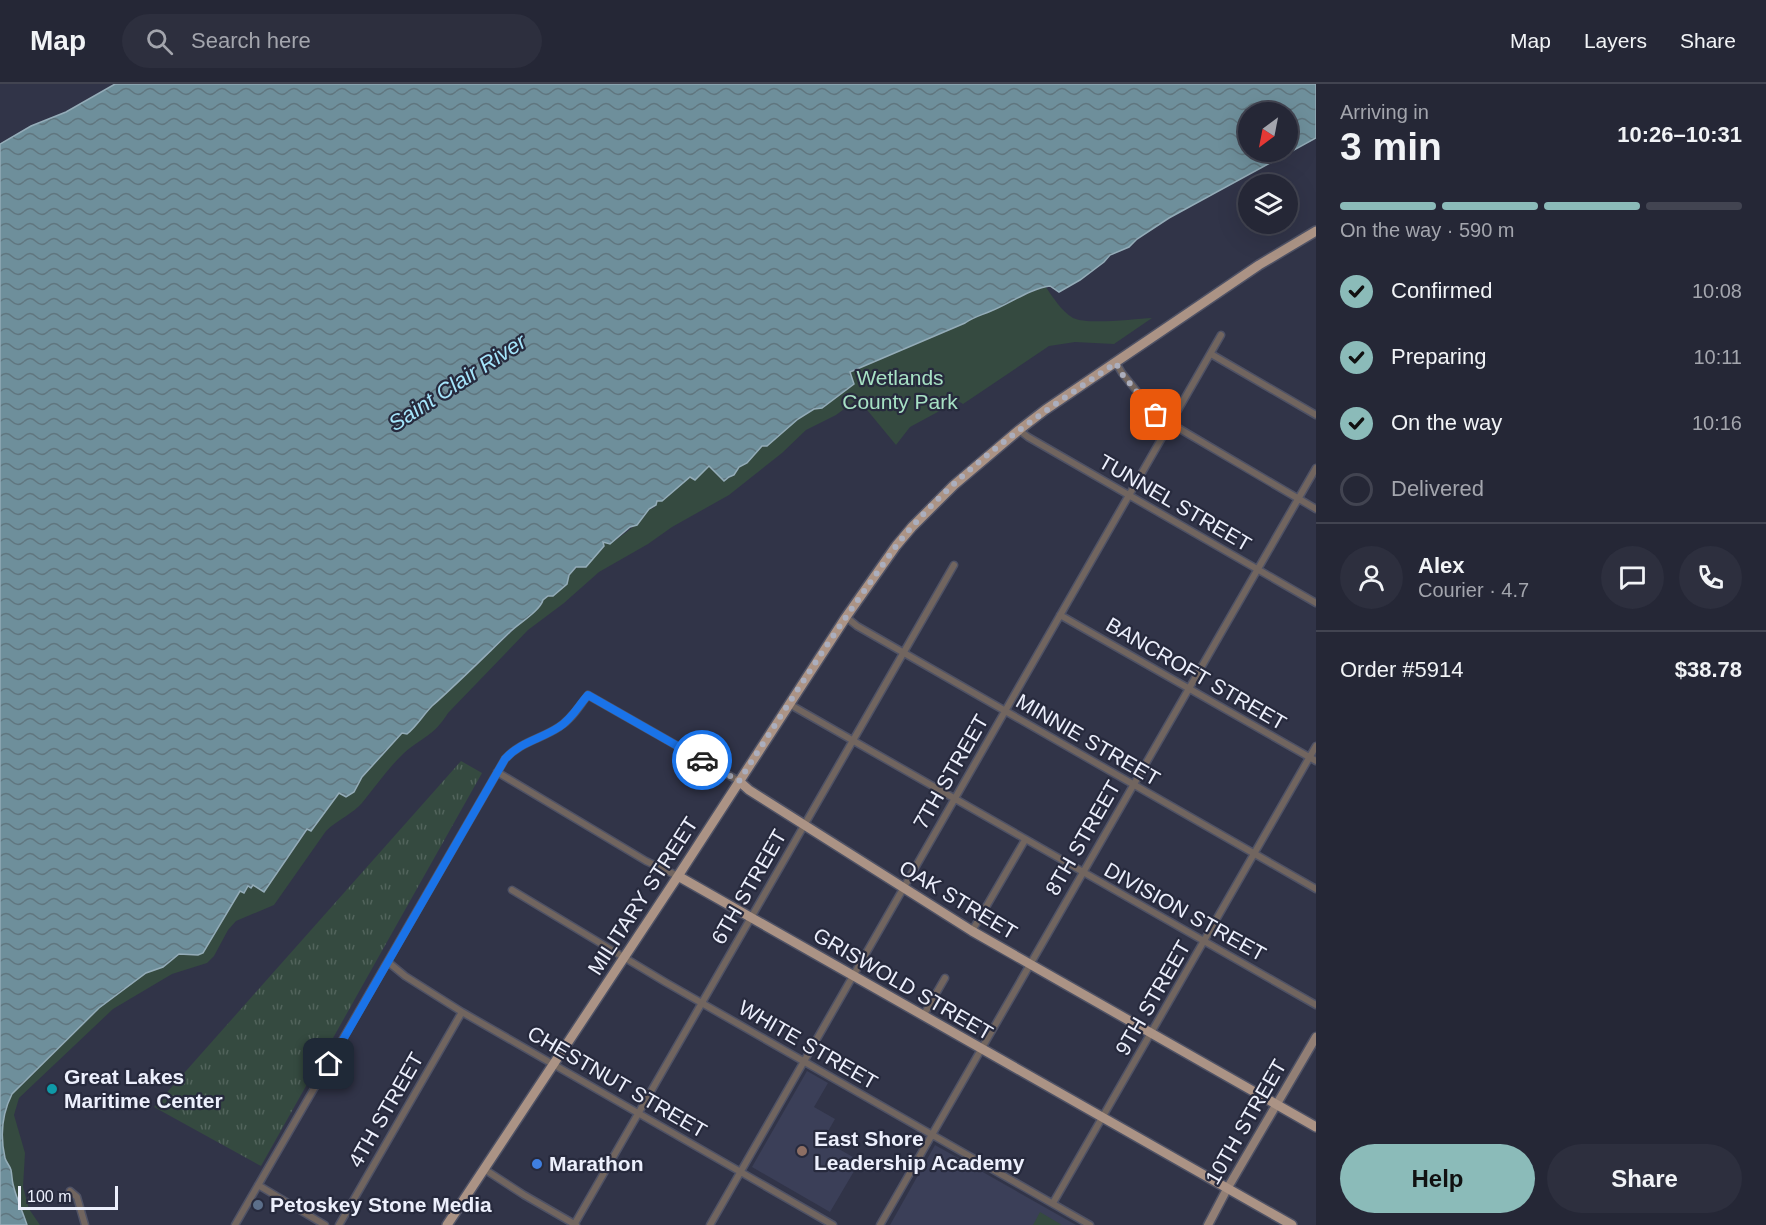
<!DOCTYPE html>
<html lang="en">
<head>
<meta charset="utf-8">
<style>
  :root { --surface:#252736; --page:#2d2f3e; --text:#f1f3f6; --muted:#a3a5ad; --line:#424451; --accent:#8bbbb9 }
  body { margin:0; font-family:Arial,sans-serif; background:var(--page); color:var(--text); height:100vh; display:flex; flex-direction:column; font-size:22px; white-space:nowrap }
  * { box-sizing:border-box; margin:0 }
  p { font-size:20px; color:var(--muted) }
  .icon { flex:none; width:33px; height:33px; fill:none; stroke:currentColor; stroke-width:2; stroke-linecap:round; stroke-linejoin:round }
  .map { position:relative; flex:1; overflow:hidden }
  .details { display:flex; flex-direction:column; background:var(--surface); width:450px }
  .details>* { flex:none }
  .needle { width:39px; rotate:212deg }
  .buttons { position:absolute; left:1238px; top:18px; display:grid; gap:12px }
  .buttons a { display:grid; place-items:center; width:60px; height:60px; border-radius:50%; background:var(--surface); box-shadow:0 6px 24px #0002,0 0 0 2px var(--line); font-size:30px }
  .scale { position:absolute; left:18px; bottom:15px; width:100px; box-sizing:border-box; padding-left:6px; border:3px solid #eceffc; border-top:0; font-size:16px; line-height:21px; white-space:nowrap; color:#eceffc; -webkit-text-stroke:4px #272a3d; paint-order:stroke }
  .pin { position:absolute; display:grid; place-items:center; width:51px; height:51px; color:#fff; margin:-26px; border-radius:12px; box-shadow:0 3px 9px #0006 }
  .courier { position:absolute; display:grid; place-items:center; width:60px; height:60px; margin:-30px; border:4px solid #1a73e8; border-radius:50%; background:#fff; color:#222; box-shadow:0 2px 8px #0007 }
  .overview em { font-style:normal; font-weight:600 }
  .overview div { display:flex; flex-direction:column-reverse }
  .overview { display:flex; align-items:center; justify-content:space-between; height:102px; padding:0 24px }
  h1 { font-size:39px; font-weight:600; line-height:45px }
  .bar { display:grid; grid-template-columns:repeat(4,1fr); gap:9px 6px; align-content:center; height:72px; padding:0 24px }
  .bar i { height:8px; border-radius:4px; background:var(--line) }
  .bar .active { background:var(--accent) }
  .bar p { grid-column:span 4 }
  .line { display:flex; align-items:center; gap:15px; padding:0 24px; border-top:2px solid var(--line) }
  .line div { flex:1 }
  .round { display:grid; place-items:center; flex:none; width:63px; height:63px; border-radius:32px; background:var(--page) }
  ol { padding:0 24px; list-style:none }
  li { display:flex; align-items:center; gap:18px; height:66px }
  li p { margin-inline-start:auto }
  li .icon { padding:6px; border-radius:50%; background:var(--accent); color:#111; stroke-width:4 }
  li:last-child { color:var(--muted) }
  li i { width:33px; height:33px; border:3px solid var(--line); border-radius:50% }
  .button { display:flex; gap:12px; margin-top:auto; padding:12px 24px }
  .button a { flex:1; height:69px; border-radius:36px; background:var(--accent); color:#111; font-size:24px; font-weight:600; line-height:69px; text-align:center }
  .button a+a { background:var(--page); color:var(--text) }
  header { display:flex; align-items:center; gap:36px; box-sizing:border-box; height:84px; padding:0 30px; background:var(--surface); border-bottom:2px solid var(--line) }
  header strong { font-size:28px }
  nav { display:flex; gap:33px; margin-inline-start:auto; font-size:21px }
  .search { width:420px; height:54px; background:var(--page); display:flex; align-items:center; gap:15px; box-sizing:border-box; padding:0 21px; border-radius:33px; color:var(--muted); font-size:22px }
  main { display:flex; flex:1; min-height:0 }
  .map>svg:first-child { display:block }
  .built { fill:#3b3f58 }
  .grass { fill:url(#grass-tufts) }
  .green { fill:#354a40 }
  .water { fill:url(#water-waves); stroke:#94acb8; stroke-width:1.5; fill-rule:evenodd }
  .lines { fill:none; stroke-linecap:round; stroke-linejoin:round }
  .street-casing { stroke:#4f5265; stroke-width:9 }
  .secondary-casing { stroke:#4f5265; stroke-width:11 }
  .primary-casing { stroke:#4f5265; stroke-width:12 }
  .street { stroke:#71655f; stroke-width:6 }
  .secondary { stroke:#927f75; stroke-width:8 }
  .primary { stroke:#ab9385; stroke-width:9 }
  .done { stroke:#abaebd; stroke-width:6; stroke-dasharray:0 10.8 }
  .route { stroke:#1a73e8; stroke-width:8 }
  .culture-dot { fill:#0f9aa8; stroke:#272a3d; stroke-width:2 }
  .education-dot { fill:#8d6e63; stroke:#272a3d; stroke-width:2 }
  .shop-dot { fill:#3f7fe0; stroke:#272a3d; stroke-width:2 }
  .service-dot { fill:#5c6f8a; stroke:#272a3d; stroke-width:2 }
  .labels { text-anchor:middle; stroke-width:4.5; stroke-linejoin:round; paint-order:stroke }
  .park-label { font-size:21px; fill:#a7e1c4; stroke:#272a3d }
  .street-label { font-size:21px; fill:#eceffc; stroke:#272a3d }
  .poi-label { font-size:21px; font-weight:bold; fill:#eceffc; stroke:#272a3d; text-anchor:start }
  .water-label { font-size:22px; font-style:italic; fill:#a5e5fb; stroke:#272a3d }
</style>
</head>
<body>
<header>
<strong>Map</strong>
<div class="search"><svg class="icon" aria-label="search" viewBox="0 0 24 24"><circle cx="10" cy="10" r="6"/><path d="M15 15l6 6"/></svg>Search here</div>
<nav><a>Map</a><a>Layers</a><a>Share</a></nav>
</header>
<main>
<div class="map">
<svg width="1316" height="1141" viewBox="0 0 1316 1141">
  <defs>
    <pattern id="grass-tufts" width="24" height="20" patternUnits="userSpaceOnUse" patternTransform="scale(1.5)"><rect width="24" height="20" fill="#354a40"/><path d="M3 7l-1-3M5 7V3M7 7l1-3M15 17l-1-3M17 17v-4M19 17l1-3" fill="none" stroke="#52645c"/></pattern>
    <pattern id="water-waves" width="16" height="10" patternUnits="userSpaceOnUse" patternTransform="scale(1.5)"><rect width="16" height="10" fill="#6e8f9b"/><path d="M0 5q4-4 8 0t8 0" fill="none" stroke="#60767f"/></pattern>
  </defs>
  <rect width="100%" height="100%" fill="#313448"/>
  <path class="built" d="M 807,987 L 828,999 L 814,1023 L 835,1035 L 823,1056 L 860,1077 L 830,1128 L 752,1083 Z
    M 935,1061 L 1076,1141 L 890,1141 Z"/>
  <path class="grass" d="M 461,677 L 482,689 L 261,1082 L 154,1023 Z"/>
  <path class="green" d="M 1045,202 C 1053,213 1061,227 1073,234 C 1087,241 1134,235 1152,234 L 1114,260 L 1075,258 L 1049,262 L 963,320 L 958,317 L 910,343 L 896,361 L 858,315 L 836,331 L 806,346 L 782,369 L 729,411 L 672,443 L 648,460 L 599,488 L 564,519 L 528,546 L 448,629 C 433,653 422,653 404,669 C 388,684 376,702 362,719 C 354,729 337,736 326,747 L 274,821 L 236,837 L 228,846 L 214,872 L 207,879 L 172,890 L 113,925 L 19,1014 L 14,1031 L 25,1069 L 23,1103 L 29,1125 L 40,1141 L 27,1141 C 22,1128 16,1114 13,1100 C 12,1096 12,1091 11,1086 C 10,1082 6,1078 5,1074 C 0,1051 2,1030 12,1010 L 99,924 L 146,889 L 163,883 L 179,870 L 198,871 L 240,807 L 253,801 L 264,808 L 308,745 L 311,747 L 339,709 L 354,708 L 362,693 L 402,649 L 407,650 C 417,642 423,631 432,622 C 459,598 485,573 511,548 C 521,538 533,530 542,520 L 543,516 L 548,511 L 553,512 L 567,500 L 569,491 L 603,458 L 610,460 C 625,449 640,440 649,425 L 654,424 L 657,417 L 662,417 L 690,393 L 695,396 L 709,382 L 724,397 L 734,391 L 739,383 L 747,379 L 762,362 L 767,362 L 798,335 L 814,325 L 822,324 L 853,300 L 849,288 Z
    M 1040,1128 L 1062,1141 L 1033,1141 Z"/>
  <path class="water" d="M 115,0 L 1316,0 L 1316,54 L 1169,134 L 1137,155 L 1129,163 L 1110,171 L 1104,178 L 1080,196 L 1059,208 L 1050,202 C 1029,205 1011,219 991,227 C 982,231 973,233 965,239 L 850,288 L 854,300 L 822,324 L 814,325 L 798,335 L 767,362 L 762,362 L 747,379 L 739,383 L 734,391 L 729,393 L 724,397 L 709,382 L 695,396 L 690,393 L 662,417 L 657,417 L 656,421 L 649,425 L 637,441 L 630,443 L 610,460 L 603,458 L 604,462 L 586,483 L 576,483 L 569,491 L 567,500 L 553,512 L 548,512 L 543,516 C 540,527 518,540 510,548 C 484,573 459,598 432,622 C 423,631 417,642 407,650 L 402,649 L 362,693 L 354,708 L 346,713 L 339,709 L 311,747 L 307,745 L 264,808 L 253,801 L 251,804 L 248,802 L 244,809 L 240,807 L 203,869 L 198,871 L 179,870 L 163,883 L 146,889 L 99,924 L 12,1010 C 2,1030 0,1052 5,1074 C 6,1078 10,1082 11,1086 C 12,1091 12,1096 13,1100 C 16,1114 23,1128 27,1141 L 0,1141 L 0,60 L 31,42 L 66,28 ZM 1248,28 L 1287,28 L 1287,68 L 1248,68 Z"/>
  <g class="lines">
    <defs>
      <path id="street" d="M 1211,270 L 1316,331
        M 1116,279 L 1122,289 L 1156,331 L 1316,425
        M 1019,346 L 1028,353 L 1316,519
        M 1060,531 L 1316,677
        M 846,533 L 857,542 L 1316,805
        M 789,620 L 1316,921
        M 497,688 L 646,777 L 678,792
        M 512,806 L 665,898 L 1090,1141
        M 972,847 L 1025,756
        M 388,878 L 405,892 L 462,928 L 833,1141
        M 923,932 L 945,894
        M 484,1085 L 524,1111 L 576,1141
        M 258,1101 L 325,1141
        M 70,1107 L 77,1113 L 85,1141
        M 1053,1119 L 1316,662
        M 235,1141 L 505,675 C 520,658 541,655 559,643 C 572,635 579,622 588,611 L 739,697
        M 339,1141 L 462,928
        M 574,1141 L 954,481
        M 710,1141 L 1221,251
        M 880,1141 L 1316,384"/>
      <path id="secondary" d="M 1208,1141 L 1227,1105 L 1316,953"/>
      <path id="primary" d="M 739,697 L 749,706 L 972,847 L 1316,1043
        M 678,792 L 1292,1141
        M 447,1141 L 678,792 L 846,533 L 896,462 L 912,443 L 954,401 L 1019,346 L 1045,326 L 1259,181 L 1316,147"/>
    </defs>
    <use href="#street" class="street-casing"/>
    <use href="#secondary" class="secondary-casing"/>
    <use href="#primary" class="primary-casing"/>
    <use href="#street" class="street"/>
    <use href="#secondary" class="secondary"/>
    <use href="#primary" class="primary"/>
  </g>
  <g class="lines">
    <path class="done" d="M 702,676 L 739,697 C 781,632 822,566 867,503 C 881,484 894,463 910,445 C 967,379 1044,327 1116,279 L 1122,290 L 1156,331"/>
    <path class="route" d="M 329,980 L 505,675 C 520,658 541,655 559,643 C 572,635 578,622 588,611 L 702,676"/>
  </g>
  <circle class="culture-dot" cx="52" cy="1005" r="6"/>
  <circle class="education-dot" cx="802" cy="1067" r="6"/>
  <circle class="shop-dot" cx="537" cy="1080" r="6"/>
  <circle class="service-dot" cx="258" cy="1121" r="6"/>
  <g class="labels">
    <g class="park-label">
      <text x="900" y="301">Wetlands<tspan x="900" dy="24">County Park</tspan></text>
    </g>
    <g class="street-label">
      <text transform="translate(1175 419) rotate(30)" y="7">TUNNEL STREET</text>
      <text transform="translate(1196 590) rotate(30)" y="7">BANCROFT STREET</text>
      <text transform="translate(1088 656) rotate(30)" y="7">MINNIE STREET</text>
      <text transform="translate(951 688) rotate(-60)" y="7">7TH STREET</text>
      <text transform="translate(1083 754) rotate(-60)" y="7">8TH STREET</text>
      <text transform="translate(749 803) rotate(-60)" y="7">6TH STREET</text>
      <text transform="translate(643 812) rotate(-57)" y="7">MILITARY STREET</text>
      <text transform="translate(958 816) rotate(31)" y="7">OAK STREET</text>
      <text transform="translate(1185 828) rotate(29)" y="7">DIVISION STREET</text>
      <text transform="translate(903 900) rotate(30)" y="7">GRISWOLD STREET</text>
      <text transform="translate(1153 914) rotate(-60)" y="7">9TH STREET</text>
      <text transform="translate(808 961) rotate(30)" y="7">WHITE STREET</text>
      <text transform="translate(617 998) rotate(30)" y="7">CHESTNUT STREET</text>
      <text transform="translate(386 1026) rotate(-60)" y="7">4TH STREET</text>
      <text transform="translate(1246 1038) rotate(-60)" y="7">10TH STREET</text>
    </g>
    <g class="poi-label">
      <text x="64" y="1000">Great Lakes<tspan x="64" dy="24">Maritime Center</tspan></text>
      <text x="814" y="1062">East Shore<tspan x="814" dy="24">Leadership Academy</tspan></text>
      <text x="549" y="1087">Marathon</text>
      <text x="270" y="1128">Petoskey Stone Media</text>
    </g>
    <g class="water-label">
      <text transform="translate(457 298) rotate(-33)" y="8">Saint Clair River</text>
    </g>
  </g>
</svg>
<div class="buttons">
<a><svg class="needle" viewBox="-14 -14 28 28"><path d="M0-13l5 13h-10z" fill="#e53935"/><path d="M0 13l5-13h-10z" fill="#a3a5ad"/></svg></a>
<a><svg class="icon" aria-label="layers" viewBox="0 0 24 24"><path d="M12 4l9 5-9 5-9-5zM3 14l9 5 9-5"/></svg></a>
</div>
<div class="scale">100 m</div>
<div class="pin" style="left:1156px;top:331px;background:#ea580c"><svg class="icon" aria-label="bag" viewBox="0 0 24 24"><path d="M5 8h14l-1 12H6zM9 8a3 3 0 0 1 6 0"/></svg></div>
<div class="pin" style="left:329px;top:980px;background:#1f2937"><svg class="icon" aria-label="home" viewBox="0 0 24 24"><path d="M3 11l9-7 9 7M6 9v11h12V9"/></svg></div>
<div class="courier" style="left:702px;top:676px"><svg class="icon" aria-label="car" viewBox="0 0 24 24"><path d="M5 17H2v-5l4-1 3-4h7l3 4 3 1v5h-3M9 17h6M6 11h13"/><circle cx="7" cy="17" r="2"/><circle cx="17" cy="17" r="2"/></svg></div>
</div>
<section class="details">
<div class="overview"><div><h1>3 min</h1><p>Arriving in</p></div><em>10:26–10:31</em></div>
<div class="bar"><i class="active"></i><i class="active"></i><i class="active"></i><i></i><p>On the way · 590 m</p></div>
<ol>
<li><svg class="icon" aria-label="check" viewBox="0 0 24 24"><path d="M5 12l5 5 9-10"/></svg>Confirmed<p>10:08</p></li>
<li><svg class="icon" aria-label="check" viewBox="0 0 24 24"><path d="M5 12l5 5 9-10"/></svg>Preparing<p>10:11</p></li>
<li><svg class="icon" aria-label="check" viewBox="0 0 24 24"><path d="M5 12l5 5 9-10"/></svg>On the way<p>10:16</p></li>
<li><i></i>Delivered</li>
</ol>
<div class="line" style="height:108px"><a class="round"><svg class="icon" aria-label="person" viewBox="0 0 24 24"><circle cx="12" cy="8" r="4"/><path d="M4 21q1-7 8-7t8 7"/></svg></a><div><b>Alex</b><p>Courier · 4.7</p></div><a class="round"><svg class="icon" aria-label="chat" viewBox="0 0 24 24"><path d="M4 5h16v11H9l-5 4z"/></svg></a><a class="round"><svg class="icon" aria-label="phone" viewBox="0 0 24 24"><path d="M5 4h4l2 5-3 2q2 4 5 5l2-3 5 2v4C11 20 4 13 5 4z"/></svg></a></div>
<div class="line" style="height:78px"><div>Order #5914</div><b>$38.78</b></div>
<div class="button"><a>Help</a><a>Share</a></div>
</section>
</main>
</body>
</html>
